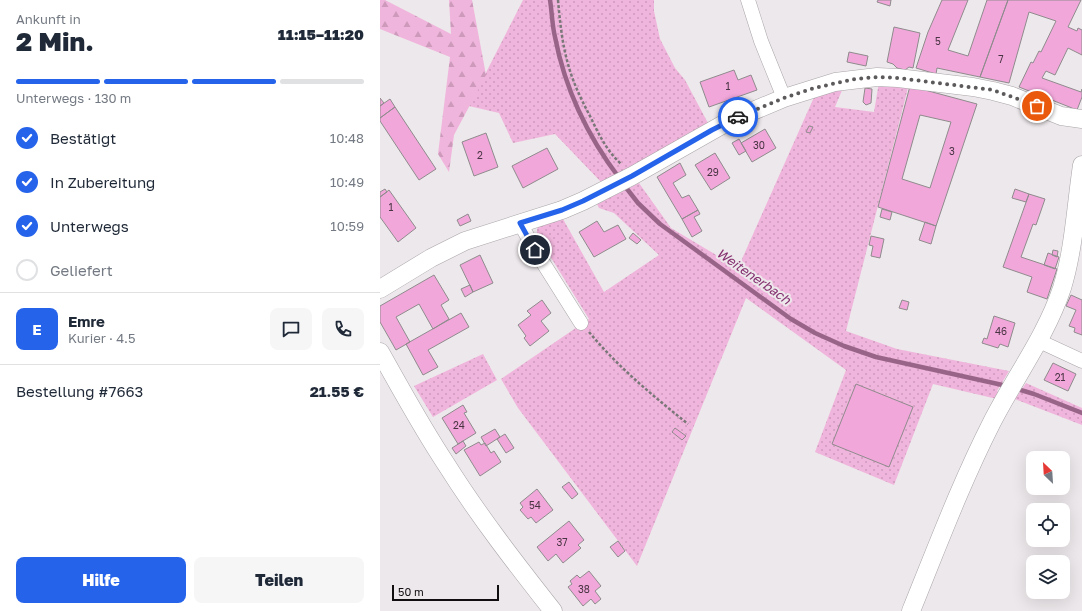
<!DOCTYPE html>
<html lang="de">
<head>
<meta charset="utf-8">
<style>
  :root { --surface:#fff; --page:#f6f6f7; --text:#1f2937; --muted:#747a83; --line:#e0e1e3; --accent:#2563eb }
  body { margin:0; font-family:"Golos Text",sans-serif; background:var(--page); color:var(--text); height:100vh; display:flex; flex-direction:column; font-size:15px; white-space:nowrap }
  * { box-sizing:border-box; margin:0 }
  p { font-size:13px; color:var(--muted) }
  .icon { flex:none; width:22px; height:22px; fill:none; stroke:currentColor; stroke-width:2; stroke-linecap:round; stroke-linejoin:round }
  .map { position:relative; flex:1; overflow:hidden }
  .details { display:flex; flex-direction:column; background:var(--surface); width:380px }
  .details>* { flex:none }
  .needle { width:26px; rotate:335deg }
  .tools { position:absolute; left:646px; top:451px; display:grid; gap:8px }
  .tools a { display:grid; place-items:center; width:44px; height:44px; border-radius:8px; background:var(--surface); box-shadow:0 4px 16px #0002; font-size:20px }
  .scale { position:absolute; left:12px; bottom:10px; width:107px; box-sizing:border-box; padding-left:4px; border:2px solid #100e0f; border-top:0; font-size:11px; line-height:14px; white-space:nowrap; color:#100e0f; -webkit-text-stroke:3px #ede8eb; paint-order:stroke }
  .pin { position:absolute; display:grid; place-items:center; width:34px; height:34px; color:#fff; margin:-17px; border:2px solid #fff; border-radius:50%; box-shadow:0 1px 4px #0007 }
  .courier { position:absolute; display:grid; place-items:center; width:40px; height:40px; margin:-20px; border:3px solid #2563eb; border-radius:50%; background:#fff; color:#222; box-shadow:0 1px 5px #0007 }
  .head em { font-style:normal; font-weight:800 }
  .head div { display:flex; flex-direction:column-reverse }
  .head { display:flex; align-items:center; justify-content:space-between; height:68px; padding:0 16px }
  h1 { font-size:26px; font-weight:800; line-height:30px }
  .bar { display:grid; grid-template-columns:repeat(4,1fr); gap:6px 4px; align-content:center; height:48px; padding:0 16px }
  .bar i { height:5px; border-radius:3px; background:var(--line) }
  .bar .on { background:var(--accent) }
  .bar p { grid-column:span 4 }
  .line { display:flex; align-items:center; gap:10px; padding:0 16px; border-top:1px solid var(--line) }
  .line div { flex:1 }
  .round { display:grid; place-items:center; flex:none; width:42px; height:42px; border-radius:8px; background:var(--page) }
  ol { padding:0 16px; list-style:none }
  li { display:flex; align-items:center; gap:12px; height:44px }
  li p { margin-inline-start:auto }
  li .icon { padding:4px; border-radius:50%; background:var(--accent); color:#fff; stroke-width:4 }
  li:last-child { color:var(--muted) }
  li i { width:22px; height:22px; border:2px solid var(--line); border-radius:50% }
  .cta { display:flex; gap:8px; margin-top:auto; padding:8px 16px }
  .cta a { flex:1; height:46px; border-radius:8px; background:var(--accent); color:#fff; font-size:16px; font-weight:800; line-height:46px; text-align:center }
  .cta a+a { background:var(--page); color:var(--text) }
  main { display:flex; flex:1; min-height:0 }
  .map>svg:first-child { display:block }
  .grass { fill:url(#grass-dots) }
  .forest { fill:url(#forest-firs) }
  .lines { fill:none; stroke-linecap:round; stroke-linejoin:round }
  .stream { stroke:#986588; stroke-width:4.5 }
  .building { fill:#f2a7db; stroke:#8f8b8d; fill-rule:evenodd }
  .minor-casing { stroke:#a9a5a8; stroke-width:15 }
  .tertiary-casing { stroke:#a9a5a8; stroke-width:19 }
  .path { stroke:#7a7779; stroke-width:2.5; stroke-dasharray:3 2; stroke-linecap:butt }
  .minor { stroke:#fff; stroke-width:14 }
  .tertiary { stroke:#fff; stroke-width:18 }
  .done { stroke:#5d5a5c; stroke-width:4; stroke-dasharray:0 7.2 }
  .route { stroke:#2563eb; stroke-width:5 }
  .labels { text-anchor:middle; stroke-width:4; stroke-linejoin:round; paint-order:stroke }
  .number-label { font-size:10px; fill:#483442 }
  .water-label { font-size:13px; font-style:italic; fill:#853070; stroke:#ede8eb }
</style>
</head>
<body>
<main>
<section class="details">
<div class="head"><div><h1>2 Min.</h1><p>Ankunft in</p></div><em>11:15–11:20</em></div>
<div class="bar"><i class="on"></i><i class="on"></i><i class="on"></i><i></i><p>Unterwegs · 130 m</p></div>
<ol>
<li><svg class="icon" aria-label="check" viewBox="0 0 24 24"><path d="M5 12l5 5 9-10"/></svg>Bestätigt<p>10:48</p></li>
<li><svg class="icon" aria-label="check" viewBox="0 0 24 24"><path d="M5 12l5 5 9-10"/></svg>In Zubereitung<p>10:49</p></li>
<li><svg class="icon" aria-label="check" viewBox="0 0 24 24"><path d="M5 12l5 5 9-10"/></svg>Unterwegs<p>10:59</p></li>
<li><i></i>Geliefert</li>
</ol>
<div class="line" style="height:72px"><b class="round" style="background:var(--accent);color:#fff">E</b><div><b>Emre</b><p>Kurier · 4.5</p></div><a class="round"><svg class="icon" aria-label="chat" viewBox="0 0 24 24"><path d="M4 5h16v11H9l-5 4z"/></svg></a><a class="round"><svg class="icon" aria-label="phone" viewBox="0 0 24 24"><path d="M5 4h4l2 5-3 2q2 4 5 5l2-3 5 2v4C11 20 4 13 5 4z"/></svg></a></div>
<div class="line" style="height:52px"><div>Bestellung #7663</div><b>21.55 €</b></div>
<div class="cta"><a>Hilfe</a><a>Teilen</a></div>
</section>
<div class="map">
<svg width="702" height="611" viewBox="0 0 702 611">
  <defs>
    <pattern id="grass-dots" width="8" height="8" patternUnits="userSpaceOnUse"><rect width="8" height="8" fill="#f0b5dc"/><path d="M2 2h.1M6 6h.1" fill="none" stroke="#cd9abc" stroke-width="1.8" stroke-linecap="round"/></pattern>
    <pattern id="forest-firs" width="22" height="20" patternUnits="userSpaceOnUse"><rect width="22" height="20" fill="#f0b5dc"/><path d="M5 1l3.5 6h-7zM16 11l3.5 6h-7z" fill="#cd9abc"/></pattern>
  </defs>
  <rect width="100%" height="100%" fill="#ede8eb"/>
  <path class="grass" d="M 143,0 L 274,0 L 274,11 L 280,39 L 295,68 L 305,80 L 329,125 L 222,183 L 175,134 L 133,143 L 119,113 L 89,106 Z
    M 499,82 L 529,84 L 466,331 L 517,349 L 629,371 L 617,391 L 620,393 L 617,399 L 553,384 L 514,485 L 435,452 L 466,370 L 366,298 L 257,566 L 138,408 L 121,379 L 209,319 L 157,235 L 157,229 L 160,224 L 183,219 L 224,292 L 279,255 L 234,213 L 219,208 L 217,204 L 259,183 L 291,228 L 358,268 L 435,95 L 463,88 L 455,107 L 494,112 Z
    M 103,354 L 117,380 L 53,417 L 34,386 Z
    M 646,383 L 702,408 L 702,425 L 632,398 L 638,395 Z"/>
  <path class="forest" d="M 0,0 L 5,0 L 71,34 L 69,0 L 92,0 L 106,75 L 74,135 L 69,172 L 58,154 L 70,57 L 0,29 Z"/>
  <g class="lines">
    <path class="stream" d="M 170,0 C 172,12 172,25 175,37 C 185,89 208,137 240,179
      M 244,185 L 258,203 L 280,224 L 411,319 L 435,333 L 464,346 L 496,357 L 627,386
      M 634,388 L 654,394 L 702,413"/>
  </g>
  <path class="building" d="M 498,0 L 511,0 L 510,6 L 497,2 Z
    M 562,0 L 588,0 L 568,50 L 588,56 L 607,0 L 628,0 L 600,77 L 557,68 L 556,74 L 536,68 L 548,32 Z
    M 628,0 L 701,0 L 688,27 L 697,31 L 698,28 L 702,30 L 702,55 L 688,48 L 675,75 L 666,71 L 662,78 L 701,92 L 702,89 L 702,97 L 697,110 L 639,87 L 651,62 L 653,63 L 659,51 L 661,52 L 676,21 L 649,12 L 629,83 L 600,77 Z
    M 514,27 L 540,33 L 533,68 L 529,67 L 525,70 L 517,68 L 513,64 L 507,62 Z
    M 469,52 L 488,56 L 486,66 L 467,62 Z
    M 354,70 L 358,80 L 371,75 L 377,90 L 329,107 L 320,82 Z
    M 530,86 L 597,104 L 556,226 L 498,207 ZM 540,115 L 571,122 L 550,188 L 522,179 Z
    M 485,88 L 492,89 L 491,103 L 486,105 L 483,102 Z
    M 0,98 L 4,103 L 0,106 Z
    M 10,99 L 15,107 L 0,118 L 0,106 Z
    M 15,107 L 56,169 L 39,180 L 0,121 L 0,118 Z
    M 429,126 L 433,127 L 430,133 L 426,132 Z
    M 385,129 L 396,148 L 372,162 L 361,143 Z
    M 106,133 L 118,167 L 94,176 L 82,142 Z
    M 359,139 L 366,151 L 359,155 L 352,143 Z
    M 167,148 L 178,169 L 143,188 L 132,166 Z
    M 335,153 L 350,178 L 331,190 L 315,165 Z
    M 300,163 L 306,175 L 293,183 L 302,198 L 309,195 L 318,210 L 302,219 L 277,177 Z
    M 5,189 L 7,192 L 0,197 L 0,192 Z
    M 635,189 L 649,194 L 646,202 L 632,198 Z
    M 9,190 L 36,228 L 18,242 L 0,217 L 0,197 Z
    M 649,194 L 665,199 L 656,225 L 653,224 L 641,257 L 677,269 L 667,299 L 647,292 L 652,277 L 623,267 Z
    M 502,209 L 512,212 L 510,220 L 500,217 Z
    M 318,210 L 320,214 L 314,217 L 322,231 L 312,237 L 302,219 Z
    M 88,214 L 91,221 L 80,226 L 77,220 Z
    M 217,221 L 224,232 L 238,225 L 246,239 L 214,257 L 199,232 Z
    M 545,222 L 556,226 L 551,244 L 539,240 Z
    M 253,233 L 261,240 L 257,244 L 249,238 Z
    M 491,236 L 504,239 L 500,258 L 491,256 L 493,246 L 489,245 Z
    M 673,250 L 678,251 L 677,257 L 672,255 Z
    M 668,253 L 679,257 L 675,269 L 664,265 Z
    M 100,255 L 113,283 L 93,292 L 80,265 Z
    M 54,275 L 69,300 L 61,305 L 69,319 L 53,329 L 39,304 L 16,317 L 30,342 L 16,350 L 0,322 L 0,306 Z
    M 90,285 L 93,292 L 85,297 L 81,289 Z
    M 691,295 L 702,300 L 702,335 L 694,332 L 695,328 L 689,326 L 696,310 L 686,306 Z
    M 162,300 L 171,313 L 161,321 L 169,331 L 150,346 L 144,338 L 146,336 L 138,325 L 151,315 L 147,311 Z
    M 522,300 L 529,302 L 527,310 L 519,308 Z
    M 81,313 L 89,327 L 48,350 L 58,367 L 43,375 L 26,344 Z
    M 614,316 L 635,323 L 628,347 L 620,344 L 618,348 L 602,343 L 604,338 L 607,339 Z
    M 673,363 L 696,374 L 688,391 L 664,380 Z
    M 476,384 L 533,407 L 509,467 L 452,444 Z
    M 83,405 L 87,412 L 84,413 L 96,433 L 78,444 L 62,418 Z
    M 295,428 L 306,436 L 302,440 L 292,432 Z
    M 115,429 L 120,437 L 106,446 L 101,437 Z
    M 125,434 L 134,448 L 126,453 L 117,439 Z
    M 83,441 L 86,446 L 76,454 L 72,448 Z
    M 99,442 L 101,445 L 105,443 L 111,453 L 114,451 L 121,462 L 100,476 L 84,450 Z
    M 189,482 L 198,494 L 192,499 L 182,487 Z
    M 157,489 L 173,510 L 156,523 L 151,517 L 148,519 L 140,510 L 143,507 L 140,503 Z
    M 189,521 L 204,540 L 198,545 L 201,548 L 183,563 L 176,554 L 168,561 L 157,547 Z
    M 238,541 L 245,551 L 238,557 L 230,547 Z
    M 209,571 L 221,586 L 215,591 L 221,599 L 215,604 L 211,599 L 203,606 L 188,587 L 192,584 L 190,581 L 197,575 L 200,578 Z"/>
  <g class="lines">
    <defs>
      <path id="minor" d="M 368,0 L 381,41 L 404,98
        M 140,223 L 155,250 L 201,323
        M 659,341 L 702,361"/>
      <path id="tertiary" d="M 0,289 L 51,258 L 85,241 L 182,210 L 203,201 L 252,176 L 349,121 L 404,98 L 455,82 L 497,77 L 518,78 L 593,87 L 613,91 L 632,96 L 681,116 L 702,119
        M 0,352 C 21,389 42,428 66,464 C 98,515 136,564 173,611
        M 531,611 C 557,547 581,483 612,422 C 635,377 666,336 682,288 C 694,249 696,205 702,165"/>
    </defs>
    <use href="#minor" class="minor-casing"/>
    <use href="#tertiary" class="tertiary-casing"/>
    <path class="path" d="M 178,0 C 180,22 182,43 188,64 C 193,83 202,101 211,118 C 219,135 227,151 241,164
      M 209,332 C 239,368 272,395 308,424"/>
    <use href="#minor" class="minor"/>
    <use href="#tertiary" class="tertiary"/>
  </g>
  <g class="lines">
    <path class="done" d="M 358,117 L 404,98 L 434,88 L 475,79 L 497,77 L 518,78 L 613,90 L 657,106"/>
    <path class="route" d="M 155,250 L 140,223 L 182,210 L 203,201 L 252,176 L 332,130 L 358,117"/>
  </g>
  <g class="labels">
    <g class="number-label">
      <text x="558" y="45">5</text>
      <text x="621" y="63">7</text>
      <text x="348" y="90">1</text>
      <text x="379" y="149">30</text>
      <text x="572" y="155">3</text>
      <text x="100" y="159">2</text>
      <text x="333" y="176">29</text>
      <text x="11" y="211">1</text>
      <text x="621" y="335">46</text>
      <text x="680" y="381">21</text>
      <text x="79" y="429">24</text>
      <text x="155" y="509">54</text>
      <text x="182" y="546">37</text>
      <text x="204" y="593">38</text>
    </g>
    <g class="water-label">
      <text transform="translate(374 276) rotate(35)" y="5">Weitenerbach</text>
    </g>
  </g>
</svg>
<div class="tools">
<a><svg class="needle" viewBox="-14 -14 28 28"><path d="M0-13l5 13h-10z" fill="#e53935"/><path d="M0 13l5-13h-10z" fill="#747a83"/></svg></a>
<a><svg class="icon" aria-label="locate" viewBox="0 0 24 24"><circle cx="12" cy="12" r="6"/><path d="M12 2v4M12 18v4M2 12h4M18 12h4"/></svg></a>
<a><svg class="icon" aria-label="layers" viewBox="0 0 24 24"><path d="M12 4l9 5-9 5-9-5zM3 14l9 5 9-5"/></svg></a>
</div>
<div class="scale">50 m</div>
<div class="pin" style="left:657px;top:106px;background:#ea580c"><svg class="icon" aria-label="bag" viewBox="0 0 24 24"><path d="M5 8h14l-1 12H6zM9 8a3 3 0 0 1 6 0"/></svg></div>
<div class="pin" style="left:155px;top:250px;background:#1f2937"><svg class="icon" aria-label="home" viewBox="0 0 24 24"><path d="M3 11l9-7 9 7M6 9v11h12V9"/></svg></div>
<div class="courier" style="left:358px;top:117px"><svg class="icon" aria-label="car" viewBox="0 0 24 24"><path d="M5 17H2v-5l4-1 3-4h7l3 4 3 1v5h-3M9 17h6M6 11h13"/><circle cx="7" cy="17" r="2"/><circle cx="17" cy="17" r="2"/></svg></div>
</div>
</main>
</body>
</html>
